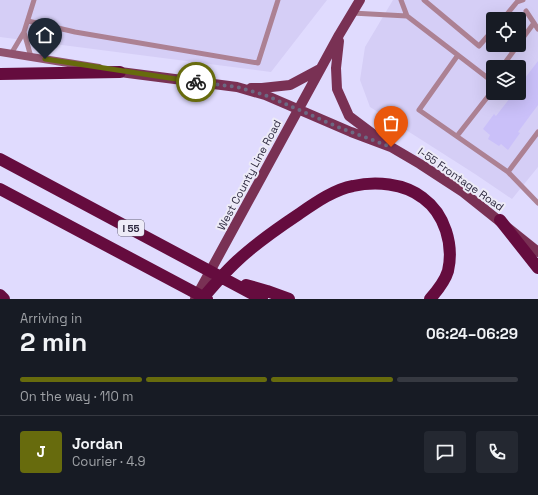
<!DOCTYPE html>
<html lang="en">
<head>
<meta charset="utf-8">
<style>
  :root { --surface:#171b24; --page:#242831; --text:#f1f3f6; --muted:#9ea1a6; --line:#363941; --accent:#676b0d }
  body { margin:0; font-family:"Space Grotesk",sans-serif; background:var(--page); color:var(--text); height:100vh; display:flex; flex-direction:column; font-size:15px; white-space:nowrap }
  * { box-sizing:border-box; margin:0 }
  p { font-size:13px; color:var(--muted) }
  .icon { flex:none; width:22px; height:22px; fill:none; stroke:currentColor; stroke-width:2; stroke-linecap:round; stroke-linejoin:round }
  .map { position:relative; height:299px; overflow:hidden }
  .sheet { display:flex; flex-direction:column; background:var(--surface); flex:1 }
  .sheet>* { flex:none }
  .controls { position:absolute; left:486px; top:12px; display:grid; gap:8px }
  .controls a { display:grid; place-items:center; width:40px; height:40px; border-radius:4px; background:var(--surface); box-shadow:0 4px 16px #0002; font-size:20px }
  .pin { position:absolute; display:grid; place-items:center; width:34px; height:34px; color:#fff; margin:-41px -17px; border-radius:50% 50% 50% 0; rotate:-45deg; box-shadow:0 0 4px #0007 }
  .pin .icon { rotate:45deg }
  .courier { position:absolute; display:grid; place-items:center; width:40px; height:40px; margin:-20px; border:3px solid #676b0d; border-radius:50%; background:#fff; color:#222; box-shadow:0 1px 5px #0007 }
  .headline em { font-style:normal; font-weight:800 }
  .headline div { display:flex; flex-direction:column-reverse }
  .headline { display:flex; align-items:center; justify-content:space-between; height:68px; padding:0 20px }
  h1 { font-size:26px; font-weight:800; line-height:30px }
  .bar { display:grid; grid-template-columns:repeat(4,1fr); gap:6px 4px; align-content:center; height:48px; padding:0 20px }
  .bar i { height:5px; border-radius:3px; background:var(--line) }
  .bar .current { background:var(--accent) }
  .bar p { grid-column:span 4 }
  .line { display:flex; align-items:center; gap:10px; padding:0 20px; border-top:1px solid var(--line) }
  .line div { flex:1 }
  .round { display:grid; place-items:center; flex:none; width:42px; height:42px; border-radius:4px; background:var(--page) }
  .map>svg:first-child { display:block }
  .built { fill:#d5cef6; fill-rule:evenodd }
  .building { fill:#cac0f9 }
  .lines { fill:none; stroke-linecap:round; stroke-linejoin:round }
  .lane { stroke:#ac8193; stroke-width:5 }
  .secondary { stroke:#90536e; stroke-width:8 }
  .primary { stroke:#793154; stroke-width:10 }
  .highway { stroke:#650c3e; stroke-width:12 }
  .done { stroke:#6c6882; stroke-width:4; stroke-dasharray:0 7.2 }
  .route { stroke:#676b0d; stroke-width:5 }
  .labels { text-anchor:middle; stroke-width:4; stroke-linejoin:round; paint-order:stroke }
  .shield { fill:#edebf7; stroke:#676477; stroke-width:1 }
  .shield-label { font-size:10px; font-weight:bold; fill:#2e2a40 }
  .street-label { font-size:11px; fill:#2e2a40; stroke:#edebf7 }
</style>
</head>
<body>
<div class="map">
<svg width="538" height="299" viewBox="0 0 538 299">
  <rect width="100%" height="100%" fill="#e0dbfe"/>
  <path class="built" d="M 0,0 L 327,0 L 271,72 L 0,37 Z
    M 393,0 L 538,0 L 538,167 L 512,199 L 475,174 L 370,107 L 360,80 L 365,47 ZM 493,19 L 519,19 L 519,45 L 493,45 ZM 493,67 L 519,67 L 519,93 L 493,93 Z"/>
  <path class="building" d="M 538,61 L 538,105 L 518,132 L 520,133 L 508,150 L 501,144 L 499,146 L 488,139 L 490,135 L 483,129 L 494,114 L 496,116 L 514,93 L 519,93 L 519,86 Z"/>
  <g class="lines">
    <path class="lane" d="M 401,0 L 407,16
      M 424,0 L 479,46 L 493,30
      M 526,11 L 534,23
      M 352,13 L 407,16 L 493,82
      M 503,19 L 517,2 L 523,0
      M 28,21 L 75,32 L 258,63 L 278,0
      M 24,32 L 31,57
      M 519,43 L 534,23 L 538,29
      M 11,54 L 24,32 L 34,0
      M 458,55 L 419,110 L 508,172
      M 498,67 L 504,64 L 518,45
      M 538,132 L 508,172 L 538,203
      M 457,136 L 493,90"/>
    <path class="secondary" d="M 0,52 L 99,68"/>
    <path class="primary" d="M 339,41 L 336,68 L 337,89 L 349,116 L 381,140
      M 120,72 L 237,87 L 265,95 L 351,132 L 391,147 L 420,164 L 463,192 L 538,252
      M 251,88 L 262,88 L 290,85 L 320,69
      M 195,299 L 339,35 L 360,0"/>
    <path class="highway" d="M 0,74 L 120,72
      M 0,159 L 262,299
      M 0,189 L 207,299
      M 500,220 L 538,268
      M 246,285 L 267,291 L 289,299
      M 0,295 L 4,299
      M 202,299 C 213,286 224,273 237,261 C 256,243 278,228 299,214 C 315,203 335,189 353,186 C 375,181 404,183 423,198 C 445,214 454,245 448,271 C 445,281 437,291 430,299"/>
  </g>
  <g class="lines">
    <path class="done" d="M 196,82 L 237,87 L 265,95 L 338,127 L 391,147"/>
    <path class="route" d="M 45,59 L 196,82"/>
  </g>
  <g class="labels">
    <rect class="shield" x="118" y="220" width="26" height="16" rx="3"/>
    <g class="shield-label">
      <text x="131" y="232">I 55</text>
    </g>
    <g class="street-label">
      <text transform="translate(249 175) rotate(-62)" y="4">West County Line Road</text>
      <text transform="translate(461 179) rotate(35)" y="4">I-55 Frontage Road</text>
    </g>
  </g>
</svg>
<div class="controls">
<a><svg class="icon" aria-label="locate" viewBox="0 0 24 24"><circle cx="12" cy="12" r="6"/><path d="M12 2v4M12 18v4M2 12h4M18 12h4"/></svg></a>
<a><svg class="icon" aria-label="layers" viewBox="0 0 24 24"><path d="M12 4l9 5-9 5-9-5zM3 14l9 5 9-5"/></svg></a>
</div>
<div class="pin" style="left:391px;top:147px;background:#ea580c"><svg class="icon" aria-label="bag" viewBox="0 0 24 24"><path d="M5 8h14l-1 12H6zM9 8a3 3 0 0 1 6 0"/></svg></div>
<div class="pin" style="left:45px;top:59px;background:#1f2937"><svg class="icon" aria-label="home" viewBox="0 0 24 24"><path d="M3 11l9-7 9 7M6 9v11h12V9"/></svg></div>
<div class="courier" style="left:196px;top:82px"><svg class="icon" aria-label="bike" viewBox="0 0 24 24"><circle cx="6" cy="16" r="4"/><circle cx="18" cy="16" r="4"/><path d="M6 16l4-8h5l3 8M10 8l3 8H6M13 5h3"/></svg></div>
</div>
<section class="sheet">
<div class="headline"><div><h1>2 min</h1><p>Arriving in</p></div><em>06:24–06:29</em></div>
<div class="bar"><i class="current"></i><i class="current"></i><i class="current"></i><i></i><p>On the way · 110 m</p></div>
<div class="line" style="height:72px"><b class="round" style="background:var(--accent);color:#fff">J</b><div><b>Jordan</b><p>Courier · 4.9</p></div><a class="round"><svg class="icon" aria-label="chat" viewBox="0 0 24 24"><path d="M4 5h16v11H9l-5 4z"/></svg></a><a class="round"><svg class="icon" aria-label="phone" viewBox="0 0 24 24"><path d="M5 4h4l2 5-3 2q2 4 5 5l2-3 5 2v4C11 20 4 13 5 4z"/></svg></a></div>
</section>
</body>
</html>
